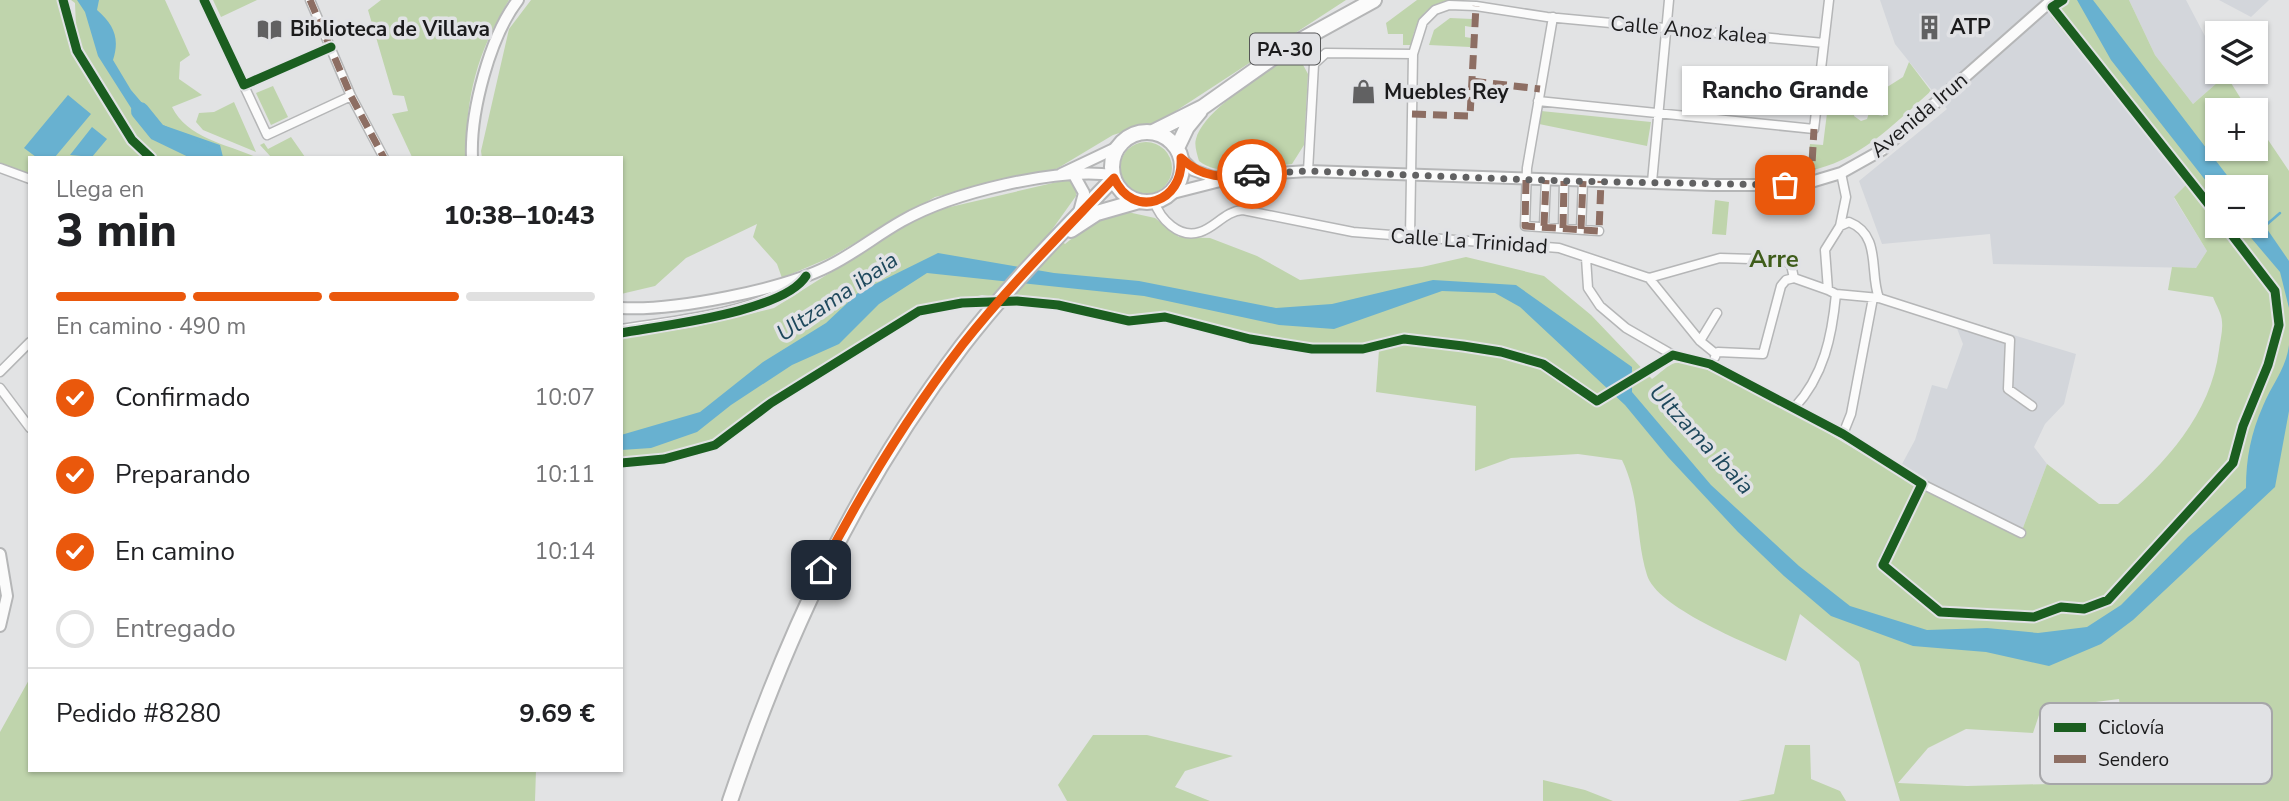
<!DOCTYPE html>
<html lang="es">
<head>
<meta charset="utf-8">
<style>
  :root { --surface:#fff; --page:#f2f2f2; --text:#202124; --muted:#757577; --line:#e0e0e0; --accent:#ea580c }
  body { margin:0; font-family:"Nunito Sans",sans-serif; background:var(--page); color:var(--text); height:100vh; display:flex; flex-direction:column; font-size:26px; white-space:nowrap }
  * { box-sizing:border-box; margin:0 }
  p { font-size:23px; color:var(--muted) }
  .icon { flex:none; width:38px; height:38px; fill:none; stroke:currentColor; stroke-width:2; stroke-linecap:round; stroke-linejoin:round }
  .map { position:relative; flex:1; overflow:hidden }
  .details { position:absolute; left:28px; top:156px; width:595px; height:616px; display:flex; flex-direction:column; background:var(--surface); border-radius:0px; box-shadow:0 2px 5px #0004 }
  .details>* { flex:none }
  .fabs { position:absolute; left:2205px; top:21px; display:grid; gap:14px }
  .fabs a { display:grid; place-items:center; width:63px; height:63px; border-radius:0px; background:var(--surface); box-shadow:0 2px 5px #0004; font-size:35px }
  .pin { position:absolute; display:grid; place-items:center; width:60px; height:60px; color:#fff; margin:-30px; border-radius:14px; box-shadow:0 4px 10px #0006 }
  .courier { position:absolute; display:grid; place-items:center; width:70px; height:70px; margin:-35px; border:5px solid #ea580c; border-radius:50%; background:#fff; color:#222; box-shadow:0 2px 9px #0007 }
  .bubble { position:absolute; height:49px; border-radius:0px; background:var(--surface); box-shadow:0 2px 5px #0004; font-size:23px; font-weight:800; line-height:49px; text-align:center }
  .head em { font-style:normal; font-weight:800 }
  .head div { display:flex; flex-direction:column-reverse }
  .head { display:flex; align-items:center; justify-content:space-between; height:119px; padding:0 28px }
  h1 { font-size:46px; font-weight:800; line-height:52px }
  .bar { display:grid; grid-template-columns:repeat(4,1fr); gap:10px 7px; align-content:center; height:84px; padding:0 28px }
  .bar i { height:9px; border-radius:5px; background:var(--line) }
  .bar .active { background:var(--accent) }
  .bar p { grid-column:span 4 }
  .line { display:flex; align-items:center; gap:18px; padding:0 28px; border-top:2px solid var(--line) }
  .line div { flex:1 }
  ol { padding:0 28px; list-style:none }
  li { display:flex; align-items:center; gap:21px; height:77px }
  li p { margin-inline-start:auto }
  li .icon { padding:7px; border-radius:50%; background:var(--accent); color:#fff; stroke-width:4 }
  li:last-child { color:var(--muted) }
  li i { width:38px; height:38px; border:4px solid var(--line); border-radius:50% }
  .map>svg:first-child { display:block }
  .built { fill:#d3d6db }
  .green { fill:#bfd4ac; fill-rule:evenodd }
  .water { fill:#68b1d0 }
  .lines { fill:none; stroke-linecap:round; stroke-linejoin:round }
  .stream { stroke:#68b1d0; stroke-width:2.5 }
  .river { stroke:#68b1d0; stroke-width:18 }
  .street-casing { stroke:#b5b6b7; stroke-width:11 }
  .secondary-casing { stroke:#b5b6b7; stroke-width:14 }
  .highway-casing { stroke:#b5b6b7; stroke-width:18 }
  .street { stroke:#fbfbfb; stroke-width:8 }
  .secondary { stroke:#fbfbfb; stroke-width:10 }
  .highway { stroke:#fbfbfb; stroke-width:14 }
  .quiet { stroke:#8d6e63; stroke-width:7; stroke-dasharray:14 7; stroke-linecap:butt }
  .cycleway-casing { stroke:#e1e2e5; stroke-width:13 }
  .cycleway { stroke:#1b5e20; stroke-width:9 }
  .done { stroke:#616162; stroke-width:7; stroke-dasharray:0 12.6 }
  .route { stroke:#ea580c; stroke-width:9 }
  .labels { text-anchor:middle; stroke-width:7; stroke-linejoin:round; paint-order:stroke }
  .shield { fill:#e1e2e5; stroke:#565758; stroke-width:2 }
  .shield-label { font-size:19px; font-weight:bold; fill:#1b1b1c }
  .poi-label { font-size:21px; font-weight:bold; fill:#1b1b1c; stroke:#e1e2e5; text-anchor:start }
  .street-label { font-size:21px; fill:#1b1b1c; stroke:#e1e2e5 }
  .water-label { font-size:23px; font-style:italic; fill:#1e485c; stroke:#e1e2e5 }
  .quarter-label { font-size:24px; font-weight:bold; fill:#3f5d1b; stroke:#e1e2e5 }
  .key { fill:#e1e2e5; stroke:#a6a6a9; stroke-width:2 }
  .key-label { font-size:19px; fill:#1b1b1c }
</style>
</head>
<body>
<div class="map">
<svg width="2289" height="801" viewBox="0 0 2289 801">
  <rect width="100%" height="100%" fill="#e2e3e4"/>
  <path class="built" d="M 1880,0 L 2075,0 L 2154,143 L 2188,183 L 2174,198 L 2207,251 L 2196,268 L 1993,264 L 1990,234 L 1882,244 L 1859,181 L 1947,109 L 1895,44 Z
    M 2129,0 L 2186,0 L 2217,59 L 2217,72 L 2226,75 L 2193,104 L 2155,55 Z
    M 2219,0 L 2269,0 L 2251,17 Z
    M 1888,297 L 2076,354 L 2064,404 L 2045,424 L 2034,447 L 2047,464 L 2021,533 L 1920,488 L 1925,478 L 1902,464 L 1915,440 L 1932,385 L 1947,389 L 1963,344 L 1956,326 Z"/>
  <path class="green" d="M 0,0 L 68,0 L 75,56 L 91,86 L 147,157 L 30,158 L 30,174 L 0,163 Z
    M 71,0 L 165,0 L 190,55 L 180,62 L 179,79 L 202,95 L 172,107 C 187,138 226,144 256,157 L 153,157 L 132,140 L 77,51 L 75,3 Z
    M 213,0 L 257,0 L 221,17 Z
    M 381,0 L 509,0 C 477,53 466,95 466,157 L 412,157 L 392,114 L 408,111 L 404,96 L 393,95 L 368,10 Z
    M 531,0 L 1346,0 L 1162,120 L 1113,135 L 1053,171 L 935,197 L 829,258 L 782,278 L 777,264 L 753,237 L 757,224 L 686,258 L 655,286 L 621,294 L 621,158 L 482,158 L 481,151 L 509,29 Z
    M 1417,0 L 1451,0 C 1424,5 1416,20 1411,45 L 1403,45 L 1403,34 L 1388,34 L 1386,23 Z
    M 2065,0 L 2129,0 L 2155,55 L 2193,104 L 2226,75 L 2248,110 L 2217,110 L 2217,149 L 2256,149 L 2256,122 L 2289,171 L 2289,801 L 1900,801 L 1859,662 L 1800,614 L 1786,661 C 1754,646 1657,609 1647,575 C 1635,536 1641,499 1622,460 L 1578,454 L 1511,458 L 1475,471 L 1476,406 L 1376,392 L 1379,350 L 1389,345 L 1340,351 L 982,295 L 919,311 L 730,433 L 642,463 L 621,460 L 621,338 L 695,327 L 774,308 L 901,228 L 933,211 L 1070,179 L 1076,185 L 1076,196 L 1051,231 L 1065,244 L 1099,217 L 1123,211 L 1155,218 L 1179,237 L 1210,238 L 1257,256 L 1300,280 L 1422,267 L 1466,257 L 1544,276 L 1591,315 L 1652,379 C 1659,374 1668,365 1675,363 C 1701,357 1764,404 1794,413 L 1915,485 L 1922,484 L 2021,533 L 2047,464 L 2099,504 L 2118,504 C 2165,464 2211,414 2219,350 C 2220,341 2223,331 2222,322 C 2222,314 2216,305 2213,297 L 2168,290 L 2172,267 L 2196,268 L 2207,251 L 2174,197 L 2188,183 L 2051,17 L 2057,12 L 2052,7 ZM 2217,187 L 2256,187 L 2256,226 L 2217,226 ZM 2119,699 L 2130,782 L 1967,786 L 1898,783 L 1928,748 L 1966,729 L 2033,733 L 2041,709 Z
    M 1450,18 L 1472,19 L 1471,27 L 1465,26 L 1465,37 L 1471,38 L 1470,47 L 1429,45 L 1434,30 Z
    M 1296,52 L 1308,74 L 1304,145 L 1292,164 C 1264,167 1221,179 1199,161 C 1197,154 1194,145 1196,139 C 1204,108 1270,71 1296,52 Z
    M 1909,62 L 1931,91 C 1894,124 1857,163 1807,171 L 1810,144 L 1823,145 L 1832,73 L 1855,76 L 1884,89 L 1903,77 ZM 1860,88 L 1884,94 L 1883,116 L 1869,113 L 1867,119 L 1861,121 L 1854,116 L 1855,111 L 1847,109 L 1851,93 L 1858,94 Z
    M 273,86 L 288,117 L 271,125 L 256,93 Z
    M 234,102 L 256,152 L 203,130 L 196,122 L 199,113 L 214,112 Z
    M 1541,111 L 1651,122 L 1647,146 L 1539,124 Z
    M 291,137 L 305,157 L 271,157 L 260,145 L 264,143 L 268,149 Z
    M1120 168a26 26 0 1 1 52 0a26 26 0 1 1-52 0Z
    M 1715,200 L 1729,202 L 1726,235 L 1712,234 Z
    M 30,678 L 30,770 L 536,770 L 535,801 L 0,801 L 0,732 Z
    M 1093,735 L 1147,735 L 1233,756 L 1185,771 L 1175,787 L 1210,801 L 1067,801 L 1058,785 Z
    M 1785,745 L 1810,745 L 1811,779 L 1840,791 L 1846,801 L 1738,801 L 1774,794 Z
    M 1543,780 L 1585,790 L 1613,801 L 1543,801 Z"/>
  <path class="water" d="M 77,0 L 99,0 L 97,10 C 114,25 120,38 113,60 L 131,90 L 160,124 L 220,145 L 223,157 L 173,145 L 133,111 L 98,56 L 85,12 Z
    M 2077,0 L 2093,0 L 2236,187 L 2217,187 L 2217,195 L 2111,60 Z
    M 68,95 L 91,114 L 55,157 L 36,157 L 24,148 Z
    M 92,127 L 107,139 L 92,157 L 70,155 Z
    M 2256,213 L 2289,261 L 2289,308 L 2280,272 L 2241,226 L 2256,226 Z
    M 938,253 L 1054,273 L 1139,281 L 1276,308 L 1332,304 L 1433,280 L 1516,285 L 1632,367 L 1632,392 L 1711,485 L 1799,566 L 1850,606 L 1927,630 L 1987,628 L 2038,633 L 2087,627 L 2121,605 L 2188,537 L 2246,488 C 2246,458 2251,433 2263,406 C 2272,384 2286,369 2289,345 L 2289,411 L 2275,487 L 2133,620 L 2101,644 L 2049,666 L 1986,652 L 1913,646 L 1831,616 L 1784,576 L 1738,532 L 1668,457 L 1625,405 L 1520,307 L 1495,293 L 1442,291 L 1334,329 L 1279,325 L 1144,296 L 927,273 L 879,304 L 839,344 L 792,365 L 731,405 L 697,432 L 651,448 L 621,450 L 621,435 L 700,412 L 763,362 L 826,323 L 859,292 Z"/>
  <g class="lines">
    <path class="stream" d="M 2265,226 L 2280,213"/>
    <path class="river" d="M 140,111 L 157,132 L 211,158"/>
    <defs>
      <path id="street" d="M 204,0 L 267,135 L 351,96
        M 310,0 L 351,96 L 384,158
        M 1553,17 L 1527,168 L 1525,226 L 1599,231
        M 244,85 L 331,47
        M 1538,101 L 1814,129 L 1829,0
        M 0,168 L 30,179
        M 1308,171 L 1314,64 L 1326,53 L 1413,54
        M 1652,182 L 1669,0
        M 1154,201 C 1160,219 1179,239 1200,232 C 1216,227 1225,211 1243,210 L 1353,232 L 1559,248 L 1649,278 L 1720,258 L 1784,260 L 1791,265 L 1794,278 L 1828,290
        M 1544,226 L 1546,180
        M 1840,226 L 1849,222 C 1882,235 1869,273 1879,298
        M 1563,228 L 1564,181
        M 1581,229 L 1583,181
        M 1410,237 L 1413,54 L 1423,22 L 1435,10 L 1449,5 L 1476,6 L 1547,17 L 1824,43
        M 1586,258 L 1588,288 L 1600,306 L 1626,328 L 1673,355 L 1710,364 L 1843,434 L 1922,484 L 2021,533
        M 1649,278 L 1700,341 L 1716,354 L 1715,357
        M 1836,294 L 1879,298 L 2010,340 L 2008,389 L 2032,406
        M 621,329 C 676,320 754,314 799,281
        M 1700,341 L 1717,313
        M 1716,354 L 1718,352 L 1763,354 L 1781,286 L 1786,280 L 1794,278
        M 0,372 L 30,342
        M 0,388 L 30,428
        M 1794,408 C 1824,376 1832,336 1836,294 L 1828,290 L 1825,250 L 1840,226 L 1846,197 L 1841,173
        M 1843,434 L 1851,414 L 1873,298
        M 1885,558 L 1922,484"/>
      <path id="secondary" d="M 472,158 C 470,112 490,36 518,0
        M 1181,158 L 1193,170 L 1213,177 L 1308,171 L 1713,185 L 1785,185 L 1811,182 L 1841,173 L 1882,150 L 2052,0
        M 1061,174 L 1120,146
        M 1074,175 L 1084,193 L 1079,212
        M 1169,194 L 1228,179
        M 621,308 C 674,311 782,290 829,266 C 855,253 877,235 902,221 C 951,193 1057,167 1113,175
        M 0,554 L 7,596 L 0,626"/>
      <path id="highway" d="M 1153,132 L 1203,107 L 1285,49 L 1374,0
        M1112 167a35 35 0 1 1 70 0a35 35 0 1 1-70 0Z
        M 1177,148 L 1187,127 L 1200,111
        M 1071,230 L 1097,213 L 1139,201
        M 730,801 C 787,633 854,488 962,346 C 1008,286 1062,232 1114,178"/>
    </defs>
    <use href="#street" class="street-casing"/>
    <use href="#secondary" class="secondary-casing"/>
    <use href="#highway" class="highway-casing"/>
    <use href="#street" class="street"/>
    <use href="#secondary" class="secondary"/>
    <use href="#highway" class="highway"/>
    <path class="quiet" d="M 310,0 L 351,96 L 384,158
      M 1472,81 L 1540,89
      M 1412,114 L 1470,116 L 1476,6
      M 1526,180 L 1525,226 L 1599,231 L 1601,181
      M 1811,182 L 1814,129
      M 1544,226 L 1546,180
      M 1563,228 L 1564,181
      M 1581,229 L 1583,181"/>
    <defs>
      <path id="cycleway" d="M 63,0 L 77,51 L 132,140 L 151,158
        M 204,0 L 244,85 L 331,47
        M 2063,0 L 2052,7 L 2217,215
        M 621,333 C 664,325 784,312 806,276
        M 621,463 L 664,459 L 715,445 L 771,403 L 919,311 L 962,303 L 1017,301 L 1058,305 L 1129,321 L 1165,317 L 1250,339 L 1312,349 L 1363,349 L 1404,339 L 1463,346 L 1501,352 L 1543,364 L 1597,401 L 1673,355 L 1710,364 L 1843,434 L 1922,484 L 1883,565 L 1940,612 L 2034,617 L 2061,607 L 2084,609 L 2108,600 L 2233,463 L 2243,426 L 2268,365 L 2279,325 L 2275,291 L 2225,226"/>
    </defs>
    <use href="#cycleway" class="cycleway-casing"/>
    <use href="#cycleway" class="cycleway"/>
  </g>
  <g class="lines">
    <path class="done" d="M 1252,174 L 1308,171 L 1564,181 L 1785,185"/>
    <path class="route" d="M 821,570 C 862,491 909,414 963,344 C 1010,285 1063,232 1114,178 C 1133,220 1184,203 1181,158 C 1203,179 1224,178 1252,174"/>
  </g>
  <defs>
    <symbol id="building-bare" viewBox="-9 -9 18 18"><path d="M-4-6H4V6H1V3H-1V6H-4ZM-2.5-4.3h1.7v1.8h-1.7ZM.8-4.3h1.7v1.8H.8ZM-2.5-1h1.7V.8h-1.7ZM.8-1h1.7V.8H.8Z" fill="#616162" stroke="#e1e2e5" stroke-width="2.5" paint-order="stroke"/></symbol>
    <symbol id="library-bare" viewBox="-9 -9 18 18"><path d="M-6-4Q-3-5.5-.7-3.5V5Q-3 3-6 4ZM6-4Q3-5.5 .7-3.5V5Q3 3 6 4Z" fill="#616162" stroke="#e1e2e5" stroke-width="2.5" paint-order="stroke"/></symbol>
    <symbol id="shop-bare" viewBox="-9 -9 18 18"><path d="M-5-2.5h2.3a2.7 3.5 0 0 1 5.4 0H5L5.5 6h-11ZM-1.5-2.5h3a1.5 2.3 0 0 0-3 0Z" fill="#616162" stroke="#e1e2e5" stroke-width="2.5" paint-order="stroke"/></symbol>
  </defs>
  <g fill-rule="evenodd">
    <use href="#building-bare" x="1912" y="10" width="35" height="35"/>
    <use href="#library-bare" x="252" y="12" width="35" height="35"/>
    <use href="#shop-bare" x="1346" y="74" width="35" height="35"/>
  </g>
  <g class="labels">
    <rect class="shield" x="1250" y="33.5" width="70" height="31" rx="5"/>
    <g class="shield-label">
      <text x="1285" y="56">PA-30</text>
    </g>
    <g class="poi-label">
      <text x="1950" y="34">ATP</text>
      <text x="290" y="36">Biblioteca de Villava</text>
      <text x="1384" y="99">Muebles Rey</text>
    </g>
    <g class="street-label">
      <text transform="translate(1689 30) rotate(5)" y="7">Calle Anoz kalea</text>
      <text transform="translate(1919 115) rotate(-40)" y="7">Avenida Irun</text>
      <text transform="translate(1469 241) rotate(4)" y="7">Calle La Trinidad</text>
    </g>
    <g class="water-label">
      <text transform="translate(837 296) rotate(-34)" y="8">Ultzama ibaia</text>
      <text transform="translate(1702 439) rotate(47)" y="8">Ultzama ibaia</text>
    </g>
    <g class="quarter-label">
      <text x="1774" y="267">Arre</text>
    </g>
  </g>
  <rect x="2040" y="703" width="232" height="81" rx="10" class="key"/>
  <rect x="2054" y="723" width="32" height="9" fill="#1b5e20"/>
  <rect x="2054" y="755" width="32" height="8" fill="#8d6e63"/>
  <g class="key-label">
    <text x="2098" y="734">Ciclovía</text>
    <text x="2098" y="766">Sendero</text>
  </g>
</svg>
<div class="fabs">
<a><svg class="icon" aria-label="layers" viewBox="0 0 24 24"><path d="M12 4l9 5-9 5-9-5zM3 14l9 5 9-5"/></svg></a>
<a>+</a>
<a>−</a>
</div>
<div class="pin" style="left:1785px;top:185px;background:#ea580c"><svg class="icon" aria-label="bag" viewBox="0 0 24 24"><path d="M5 8h14l-1 12H6zM9 8a3 3 0 0 1 6 0"/></svg></div>
<div class="pin" style="left:821px;top:570px;background:#1f2937"><svg class="icon" aria-label="home" viewBox="0 0 24 24"><path d="M3 11l9-7 9 7M6 9v11h12V9"/></svg></div>
<div class="courier" style="left:1252px;top:174px"><svg class="icon" aria-label="car" viewBox="0 0 24 24"><path d="M5 17H2v-5l4-1 3-4h7l3 4 3 1v5h-3M9 17h6M6 11h13"/><circle cx="7" cy="17" r="2"/><circle cx="17" cy="17" r="2"/></svg></div>
<div class="bubble" style="left:1682px;top:66px;width:206px">Rancho Grande</div>
<section class="details">
<div class="head"><div><h1>3 min</h1><p>Llega en</p></div><em>10:38–10:43</em></div>
<div class="bar"><i class="active"></i><i class="active"></i><i class="active"></i><i></i><p>En camino · 490 m</p></div>
<ol>
<li><svg class="icon" aria-label="check" viewBox="0 0 24 24"><path d="M5 12l5 5 9-10"/></svg>Confirmado<p>10:07</p></li>
<li><svg class="icon" aria-label="check" viewBox="0 0 24 24"><path d="M5 12l5 5 9-10"/></svg>Preparando<p>10:11</p></li>
<li><svg class="icon" aria-label="check" viewBox="0 0 24 24"><path d="M5 12l5 5 9-10"/></svg>En camino<p>10:14</p></li>
<li><i></i>Entregado</li>
</ol>
<div class="line" style="height:91px"><div>Pedido #8280</div><b>9.69 €</b></div>
</section>
</div>
</body>
</html>
